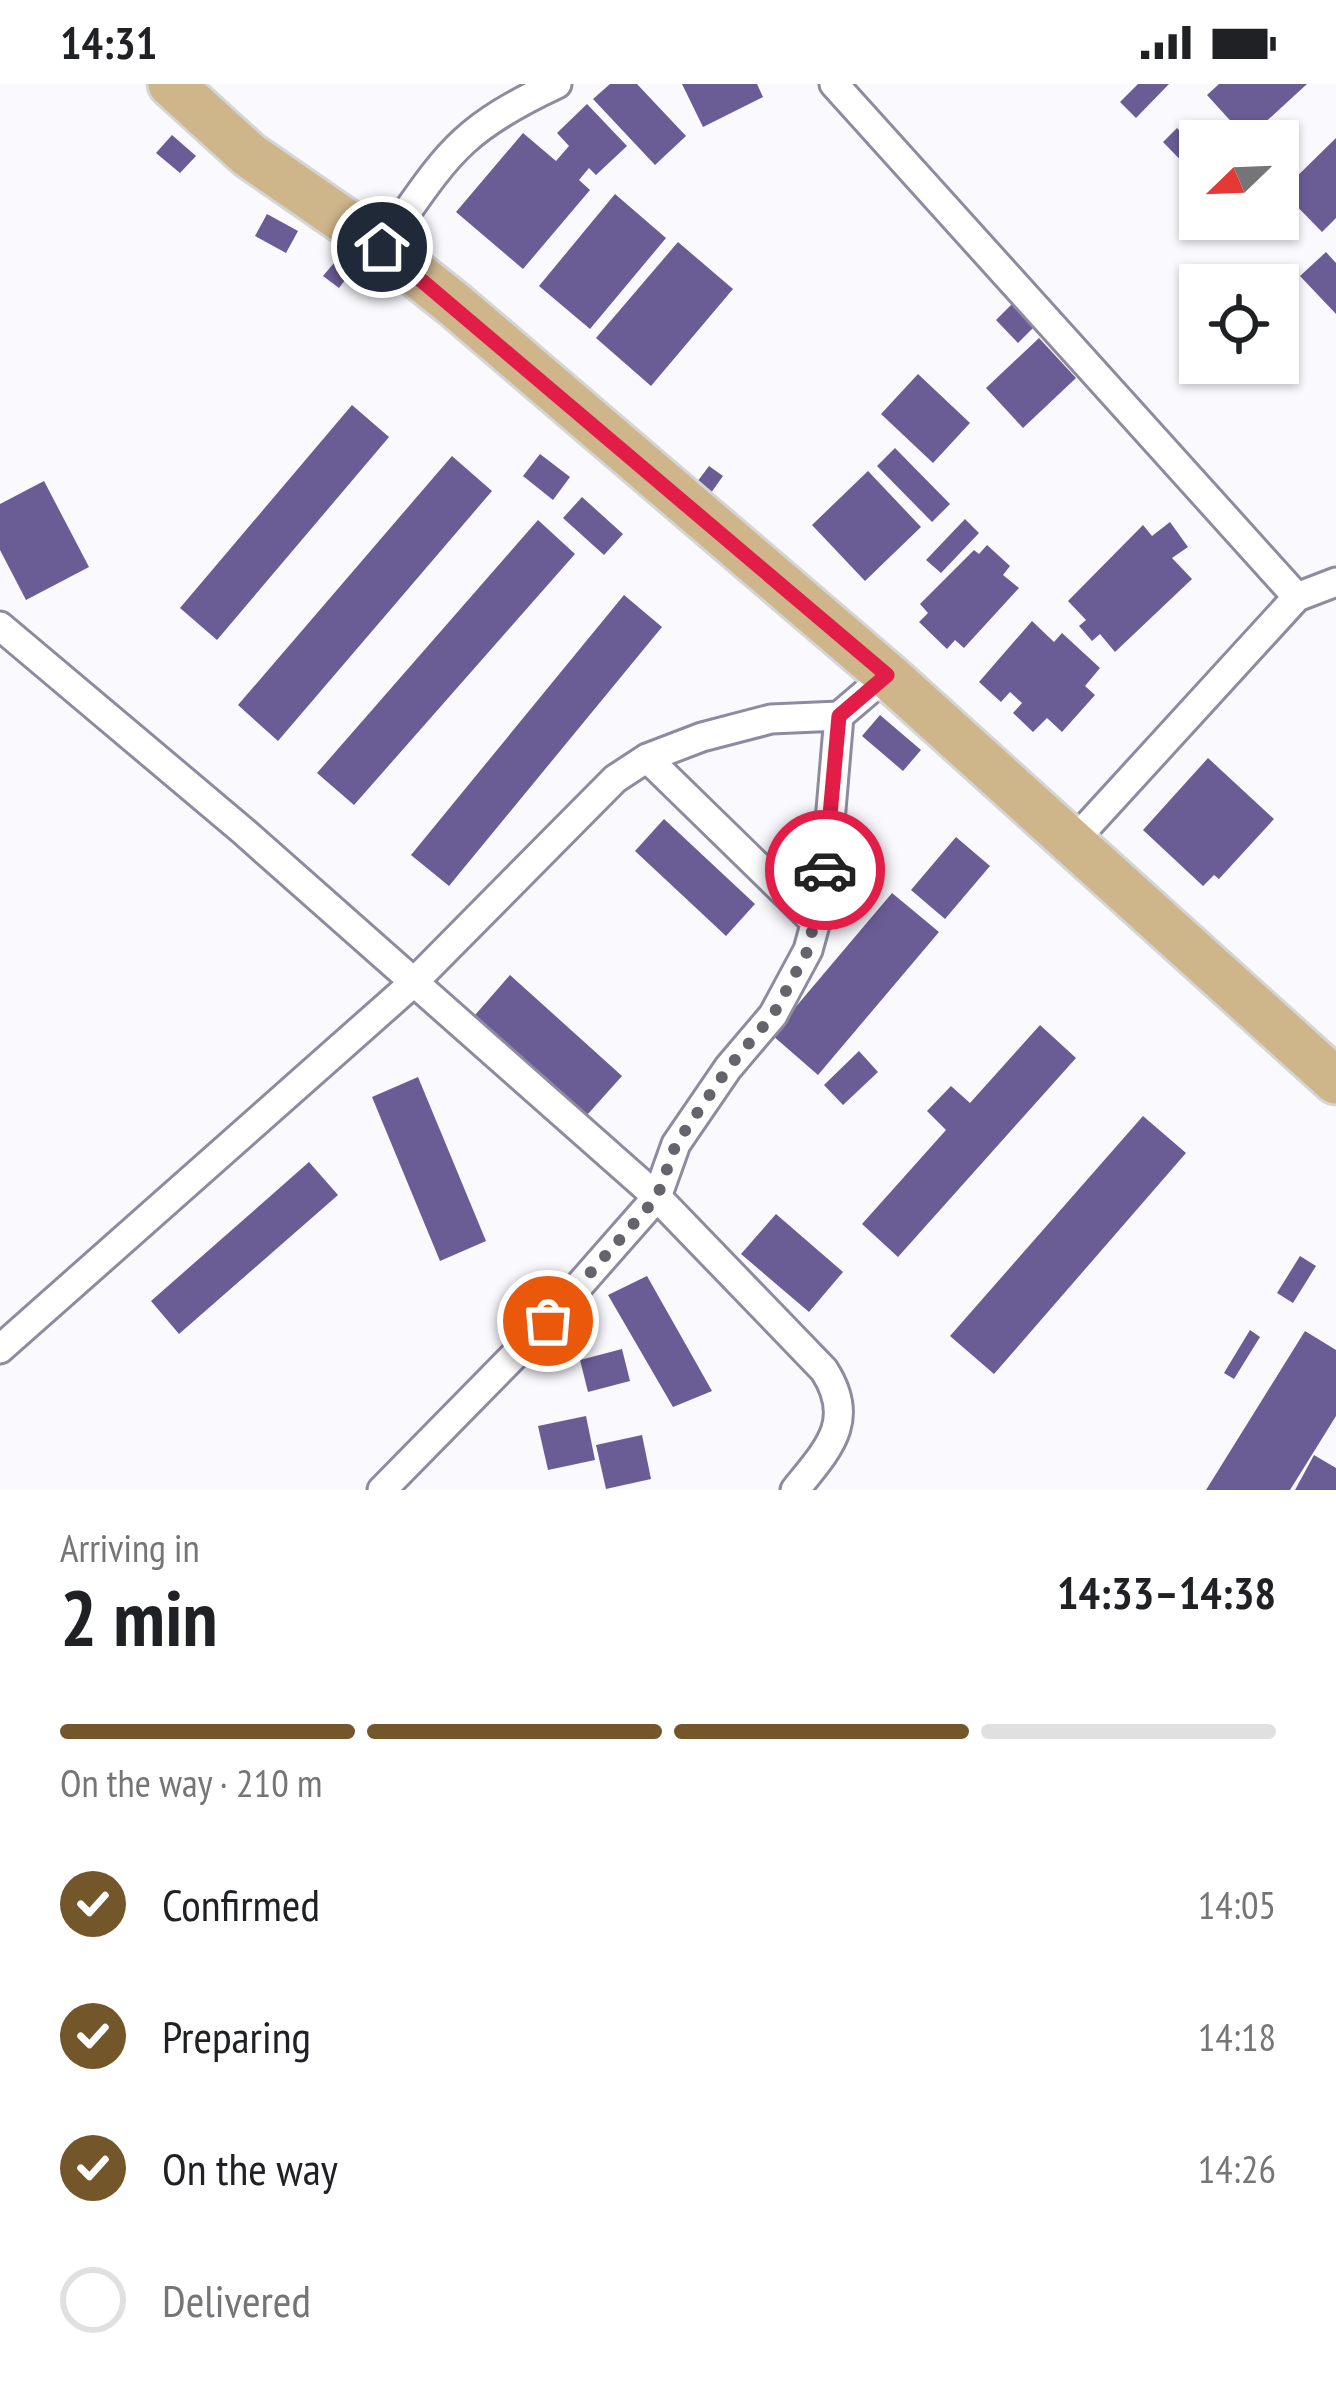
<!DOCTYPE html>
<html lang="en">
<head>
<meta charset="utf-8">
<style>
  :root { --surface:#fff; --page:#f6f6f6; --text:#202124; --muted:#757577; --line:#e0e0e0; --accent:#73572a }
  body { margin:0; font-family:"PT Sans Narrow",sans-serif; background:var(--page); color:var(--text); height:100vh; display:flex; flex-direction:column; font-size:45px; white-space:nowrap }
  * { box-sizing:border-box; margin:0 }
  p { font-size:39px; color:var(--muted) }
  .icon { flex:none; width:66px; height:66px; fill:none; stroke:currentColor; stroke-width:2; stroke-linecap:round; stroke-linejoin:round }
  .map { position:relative; height:1406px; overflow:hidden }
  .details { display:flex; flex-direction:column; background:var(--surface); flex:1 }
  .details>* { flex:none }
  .needle { width:78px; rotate:247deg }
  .tools { position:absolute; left:1179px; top:36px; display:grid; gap:24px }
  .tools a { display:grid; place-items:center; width:120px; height:120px; border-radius:0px; background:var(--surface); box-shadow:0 3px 9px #0004; font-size:60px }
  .pin { position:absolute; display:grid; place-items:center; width:102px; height:102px; color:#fff; margin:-51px; border:6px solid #fff; border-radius:50%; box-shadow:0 3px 12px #0007 }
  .courier { position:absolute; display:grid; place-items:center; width:120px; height:120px; margin:-60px; border:9px solid #e11d48; border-radius:50%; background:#fff; color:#222; box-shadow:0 3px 15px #0007 }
  .overview em { font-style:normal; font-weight:700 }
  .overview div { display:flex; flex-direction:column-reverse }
  .overview { display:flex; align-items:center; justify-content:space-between; height:204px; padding:0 60px }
  h1 { font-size:78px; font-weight:700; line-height:90px }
  .bar { display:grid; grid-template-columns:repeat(4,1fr); gap:18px 12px; align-content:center; height:144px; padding:0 60px }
  .bar i { height:15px; border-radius:9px; background:var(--line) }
  .bar .on { background:var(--accent) }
  .bar p { grid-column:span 4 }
  ol { padding:0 60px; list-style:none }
  li { display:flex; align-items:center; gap:36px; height:132px }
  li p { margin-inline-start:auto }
  li .icon { padding:12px; border-radius:50%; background:var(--accent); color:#fff; stroke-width:4 }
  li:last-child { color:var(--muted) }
  li i { width:66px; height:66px; border:6px solid var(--line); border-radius:50% }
  .status { display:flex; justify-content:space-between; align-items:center; height:84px; padding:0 60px; background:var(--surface); direction:ltr }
  .status svg { height:33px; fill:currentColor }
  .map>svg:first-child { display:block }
  .building { fill:#6a5d96 }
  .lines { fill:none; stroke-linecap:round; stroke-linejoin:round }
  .minor-casing { stroke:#8e8aa0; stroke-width:33 }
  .primary-casing { stroke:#d5d5d6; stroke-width:51 }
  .minor { stroke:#fff; stroke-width:27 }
  .primary { stroke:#ceb58a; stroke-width:45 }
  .done { stroke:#65646b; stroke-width:12; stroke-dasharray:0 21.6 }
  .route { stroke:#e11d48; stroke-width:15 }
</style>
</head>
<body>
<div class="status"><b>14:31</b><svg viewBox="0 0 49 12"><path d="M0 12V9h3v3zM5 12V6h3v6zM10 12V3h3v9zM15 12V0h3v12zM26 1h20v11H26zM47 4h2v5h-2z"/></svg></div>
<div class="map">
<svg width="1336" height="1406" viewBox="0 0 1336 1406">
  <rect width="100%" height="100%" fill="#faf9fe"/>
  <path class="building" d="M 610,0 L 637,0 L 686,52 L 655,81 L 593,15 Z
    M 682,0 L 757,0 L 763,13 L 703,43 Z
    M 1138,0 L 1169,0 L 1136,34 L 1120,18 Z
    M 1219,0 L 1307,0 L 1247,55 L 1207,11 Z
    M 587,20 L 627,62 L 596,91 L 589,84 L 579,96 L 590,106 L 523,185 L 456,128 L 523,49 L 556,77 L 569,62 L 557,49 Z
    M 1177,44 L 1200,68 L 1200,96 L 1163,58 Z
    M 172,51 L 196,72 L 180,89 L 156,69 Z
    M 1336,54 L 1336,134 L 1322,148 L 1282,107 Z
    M 615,110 L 666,154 L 590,245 L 539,202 Z
    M 267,130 L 298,147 L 286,169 L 255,152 Z
    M 678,158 L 733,205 L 651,302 L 596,254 Z
    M 1326,168 L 1336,179 L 1336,230 L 1300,192 Z
    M 339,173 L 354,184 L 339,204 L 323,192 Z
    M 1017,215 L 1039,238 L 1018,259 L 996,236 Z
    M 1039,254 L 1076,294 L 1023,344 L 986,304 Z
    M 918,290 L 970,339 L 933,379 L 881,330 Z
    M 352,321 L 389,353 L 217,556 L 180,524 Z
    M 895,364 L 950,420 L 932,438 L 877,382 Z
    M 540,370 L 570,393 L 553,416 L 523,392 Z
    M 452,372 L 492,407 L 278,657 L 238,621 Z
    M 709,382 L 723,392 L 708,413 L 694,402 Z
    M 868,387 L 921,443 L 865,497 L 812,441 Z
    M 44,397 L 89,483 L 26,516 L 0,466 L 0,420 Z
    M 582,413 L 623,450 L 604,471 L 563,434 Z
    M 965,435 L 979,449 L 941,489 L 926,476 Z
    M 538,436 L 575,470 L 354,721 L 317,689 Z
    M 1170,438 L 1188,463 L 1172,474 L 1192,495 L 1115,568 L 1100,550 L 1092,557 L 1079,542 L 1086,536 L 1068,517 L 1143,441 L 1152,452 Z
    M 987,461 L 1010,482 L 1003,491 L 1019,504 L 964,564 L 955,556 L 947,565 L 919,538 L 928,529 L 920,520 L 974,466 L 979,470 Z
    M 624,511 L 662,543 L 449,802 L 411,771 Z
    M 1032,537 L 1054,558 L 1062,549 L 1100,584 L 1085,602 L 1095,611 L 1062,648 L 1047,634 L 1033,648 L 1013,629 L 1022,619 L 1010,608 L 1001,618 L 979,598 Z
    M 880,631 L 921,666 L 903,687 L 862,652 Z
    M 1208,674 L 1274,735 L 1219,795 L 1214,791 L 1203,802 L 1143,746 Z
    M 664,735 L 755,820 L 726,852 L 635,767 Z
    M 956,753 L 990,782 L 945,835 L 911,806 Z
    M 892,809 L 939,848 L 818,991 L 772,951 Z
    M 510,891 L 622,992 L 587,1031 L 475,931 Z
    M 1040,941 L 1076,974 L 898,1173 L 862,1140 L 946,1046 L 927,1027 L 951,1002 L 970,1019 Z
    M 859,967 L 878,988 L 843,1021 L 824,1001 Z
    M 418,993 L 486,1157 L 440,1177 L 372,1013 Z
    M 1143,1032 L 1186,1069 L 994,1290 L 950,1252 Z
    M 309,1078 L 338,1111 L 179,1250 L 151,1217 Z
    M 776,1130 L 843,1188 L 809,1228 L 741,1170 Z
    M 1300,1172 L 1316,1182 L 1293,1219 L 1277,1209 Z
    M 647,1192 L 712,1307 L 673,1323 L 608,1211 Z
    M 1250,1246 L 1260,1253 L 1234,1295 L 1224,1289 Z
    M 1305,1247 L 1336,1266 L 1336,1332 L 1290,1406 L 1206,1406 Z
    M 622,1265 L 630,1297 L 588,1308 L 580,1276 Z
    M 586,1332 L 595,1376 L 548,1386 L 538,1342 Z
    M 642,1351 L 651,1395 L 606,1405 L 596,1361 Z
    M 1314,1371 L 1336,1384 L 1336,1406 L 1295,1406 Z"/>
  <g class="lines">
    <defs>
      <path id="minor" d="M 834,0 L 1297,513 L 1071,760
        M 382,163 C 446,74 454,48 557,0
        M 1297,513 L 1336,498
        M 0,542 L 242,746 L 657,1113 L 824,1286 C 857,1337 828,1365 795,1406
        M 647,674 L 816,839
        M 0,1265 L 412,900 L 615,695 L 647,674 L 702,653 L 771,635 L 839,632 L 887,591
        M 382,1406 L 548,1237 L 657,1113 L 676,1060 L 728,984 L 773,931 L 808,866 L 824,808 L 839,632"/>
      <path id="primary" d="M 171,0 L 249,71 L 382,163 L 455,221 L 887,591 L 1336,997"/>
    </defs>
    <use href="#minor" class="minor-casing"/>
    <use href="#primary" class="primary-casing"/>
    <use href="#minor" class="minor"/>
    <use href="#primary" class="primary"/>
  </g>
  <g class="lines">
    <path class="done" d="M 548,1237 L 657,1113 L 676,1060 L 728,984 L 773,931 L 808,866 L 825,786"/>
    <path class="route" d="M 382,163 L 887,591 L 839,632 L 825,786"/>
  </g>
</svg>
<div class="tools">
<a><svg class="needle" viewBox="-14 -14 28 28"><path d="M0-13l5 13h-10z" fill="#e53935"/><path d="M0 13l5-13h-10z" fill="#757577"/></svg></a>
<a><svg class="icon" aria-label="locate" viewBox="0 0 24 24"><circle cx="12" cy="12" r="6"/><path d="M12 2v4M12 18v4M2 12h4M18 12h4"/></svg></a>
</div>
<div class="pin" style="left:548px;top:1237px;background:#ea580c"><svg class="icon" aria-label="bag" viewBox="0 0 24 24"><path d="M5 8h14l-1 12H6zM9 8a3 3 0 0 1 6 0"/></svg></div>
<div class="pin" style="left:382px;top:163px;background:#1f2937"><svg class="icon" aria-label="home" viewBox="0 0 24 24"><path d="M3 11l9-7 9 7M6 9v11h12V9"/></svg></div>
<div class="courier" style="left:825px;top:786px"><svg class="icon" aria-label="car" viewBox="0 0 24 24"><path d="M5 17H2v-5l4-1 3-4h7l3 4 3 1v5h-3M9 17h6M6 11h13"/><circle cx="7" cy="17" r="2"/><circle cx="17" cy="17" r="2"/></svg></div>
</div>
<section class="details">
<div class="overview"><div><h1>2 min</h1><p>Arriving in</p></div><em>14:33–14:38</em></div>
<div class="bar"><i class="on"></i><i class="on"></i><i class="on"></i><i></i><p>On the way · 210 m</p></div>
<ol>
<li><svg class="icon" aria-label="check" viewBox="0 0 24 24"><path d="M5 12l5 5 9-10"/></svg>Confirmed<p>14:05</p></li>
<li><svg class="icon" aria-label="check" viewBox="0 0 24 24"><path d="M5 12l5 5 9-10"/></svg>Preparing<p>14:18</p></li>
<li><svg class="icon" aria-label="check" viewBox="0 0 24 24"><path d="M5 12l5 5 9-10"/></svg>On the way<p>14:26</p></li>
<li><i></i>Delivered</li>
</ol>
</section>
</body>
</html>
